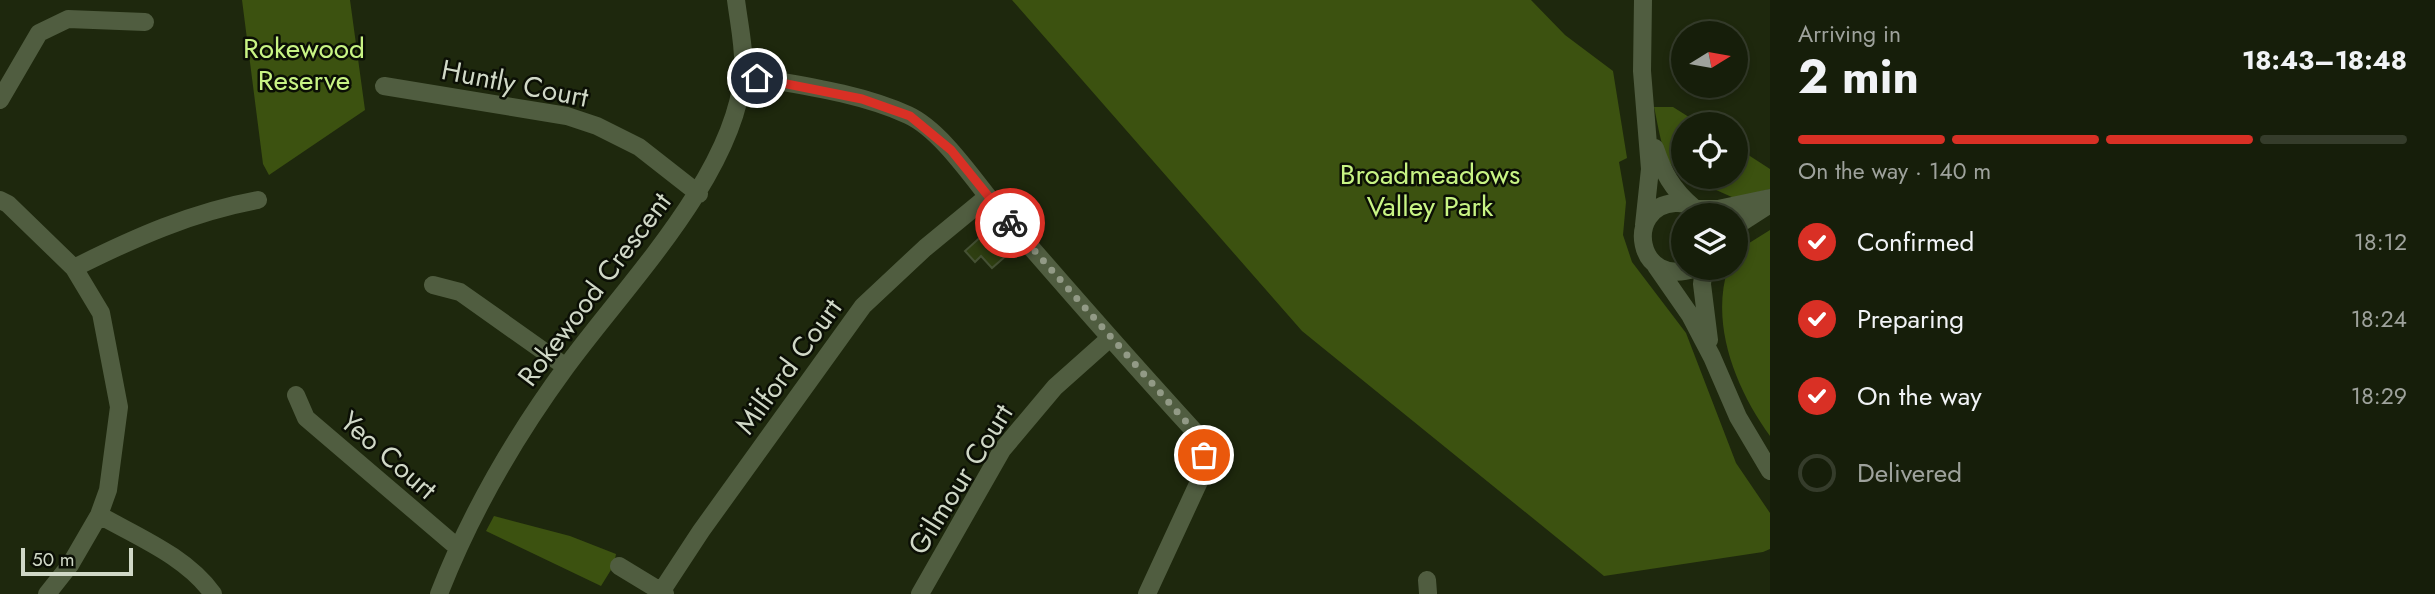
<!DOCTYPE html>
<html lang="en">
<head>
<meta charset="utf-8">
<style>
  :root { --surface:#161e0a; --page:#232b18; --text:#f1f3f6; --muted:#9ea29c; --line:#353c2b; --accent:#d93025 }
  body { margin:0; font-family:Jost,sans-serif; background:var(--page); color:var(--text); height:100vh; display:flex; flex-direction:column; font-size:26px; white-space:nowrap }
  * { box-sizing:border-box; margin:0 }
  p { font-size:23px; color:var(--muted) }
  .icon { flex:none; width:38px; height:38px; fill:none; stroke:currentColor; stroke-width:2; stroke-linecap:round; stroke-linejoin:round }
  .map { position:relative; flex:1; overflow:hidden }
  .details { display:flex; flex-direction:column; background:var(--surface); width:665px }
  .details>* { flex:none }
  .needle { width:46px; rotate:79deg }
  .fabs { position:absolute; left:1671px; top:21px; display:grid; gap:14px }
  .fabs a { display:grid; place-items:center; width:77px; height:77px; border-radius:50%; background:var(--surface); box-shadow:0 4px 10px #0003,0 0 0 2px var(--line); font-size:35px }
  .scale { position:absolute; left:21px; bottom:18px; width:112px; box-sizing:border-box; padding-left:7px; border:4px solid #d0d8c7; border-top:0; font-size:19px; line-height:24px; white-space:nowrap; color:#d0d8c7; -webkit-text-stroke:5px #0b0f05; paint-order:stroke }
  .pin { position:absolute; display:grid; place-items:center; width:60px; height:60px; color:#fff; margin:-30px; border:4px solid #fff; border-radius:50%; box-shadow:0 2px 7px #0007 }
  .courier { position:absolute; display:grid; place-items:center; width:70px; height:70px; margin:-35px; border:5px solid #d93025; border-radius:50%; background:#fff; color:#222; box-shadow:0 2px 9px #0007 }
  .head em { font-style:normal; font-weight:700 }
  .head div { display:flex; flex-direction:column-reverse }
  .head { display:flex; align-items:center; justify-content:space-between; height:119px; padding:0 28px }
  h1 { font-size:46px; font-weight:700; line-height:52px }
  .bar { display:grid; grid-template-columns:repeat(4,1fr); gap:10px 7px; align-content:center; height:84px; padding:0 28px }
  .bar i { height:9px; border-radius:5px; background:var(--line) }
  .bar .active { background:var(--accent) }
  .bar p { grid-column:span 4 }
  ol { padding:0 28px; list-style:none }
  li { display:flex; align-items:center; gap:21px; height:77px }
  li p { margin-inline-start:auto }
  li .icon { padding:7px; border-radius:50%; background:var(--accent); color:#fff; stroke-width:4 }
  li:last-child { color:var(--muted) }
  li i { width:38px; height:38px; border:4px solid var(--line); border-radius:50% }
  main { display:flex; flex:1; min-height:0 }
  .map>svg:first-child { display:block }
  .green { fill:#3c5210 }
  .building { fill:#2e3e11; stroke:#455134; stroke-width:2 }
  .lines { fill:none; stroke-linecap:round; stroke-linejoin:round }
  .minor { stroke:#505d40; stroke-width:18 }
  .done { stroke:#929a86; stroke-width:7; stroke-dasharray:0 12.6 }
  .route { stroke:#d93025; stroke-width:9 }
  .labels { text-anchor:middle; stroke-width:5; stroke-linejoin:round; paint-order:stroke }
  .park-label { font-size:28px; fill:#c8f484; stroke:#0b0f05 }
  .street-label { font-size:28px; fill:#d0d8c7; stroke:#0b0f05 }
</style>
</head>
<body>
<main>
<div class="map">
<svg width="1770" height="594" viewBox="0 0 1770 594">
  <rect width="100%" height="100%" fill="#1e280d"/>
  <path class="green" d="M 242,0 L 350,0 L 365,110 L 269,175 L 263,164 Z
    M 1012,0 L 1531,0 L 1565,35 L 1613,71 L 1627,158 L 1619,162 L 1626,202 L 1623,235 L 1632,262 L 1686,333 L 1736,463 L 1770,513 L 1770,549 L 1763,552 L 1604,576 L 1302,331 Z
    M 1654,107 L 1673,107 L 1700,124 L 1684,124 L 1683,175 C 1662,165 1659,128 1654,107 Z
    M 1736,147 L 1770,169 L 1770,189 L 1734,198 L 1687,177 L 1736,177 Z
    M 1770,230 L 1770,436 C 1736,389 1710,325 1728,268 L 1736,268 L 1738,250 Z
    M 494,516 L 570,536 L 616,554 L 614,565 L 601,586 L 486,531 Z"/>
  <path class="building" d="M 985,233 L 1008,254 L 992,268 L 981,256 L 975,262 L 965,251 Z"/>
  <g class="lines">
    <path class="minor" d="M 1643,0 L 1642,71 L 1650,169 L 1644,225
      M 743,75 C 797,85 857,92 908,115 C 943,131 977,185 1002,214 C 1066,288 1130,361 1196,433 L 1204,455 L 1203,473 L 1147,594
      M 384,86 L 567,116 L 597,126 L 639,147 L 699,194
      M 0,100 L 39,33 L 68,19 L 145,22
      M 1655,148 C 1663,172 1672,189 1692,206
      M 0,200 L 8,204 L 74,268 L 101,313 L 119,407 L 108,490 L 99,515 L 70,565 L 47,594
      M 1697,209 L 1718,209 L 1770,198
      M 1736,226 L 1770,204
      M 1656,266 L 1690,315 L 1712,357 L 1738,417 L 1770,471
      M 74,268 C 134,238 192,212 258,200
      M 1695,268 C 1636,290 1624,206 1675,203 C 1687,202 1695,207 1704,215
      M 1704,268 L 1702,284 L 1709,340
      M 433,285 L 460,292 L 566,367
      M 296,395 L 306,418 L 457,547
      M 99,515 C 138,537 187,557 213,594
      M 619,566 L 665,594
      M 1427,580 L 1428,593
      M 661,592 L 701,531 L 863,306 L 925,248 L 987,197
      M 439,594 C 471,512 514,438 566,367 C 625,286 734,176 743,74 C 745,50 739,24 736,0
      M 920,594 L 1002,450 L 1055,387 L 1110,338"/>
  </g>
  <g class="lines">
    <path class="done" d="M 1010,223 L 1196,433 L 1204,455"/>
    <path class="route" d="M 757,78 L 862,99 L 910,116 L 951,150 L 1010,223"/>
  </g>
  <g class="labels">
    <g class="park-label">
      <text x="304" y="58">Rokewood<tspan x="304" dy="32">Reserve</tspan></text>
      <text x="1430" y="184">Broadmeadows<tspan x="1430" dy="32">Valley Park</tspan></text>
    </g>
    <g class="street-label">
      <text transform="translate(515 83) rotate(11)" y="10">Huntly Court</text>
      <text transform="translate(594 289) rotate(-53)" y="10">Rokewood Crescent</text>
      <text transform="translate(788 366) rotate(-54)" y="10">Milford Court</text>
      <text transform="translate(389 455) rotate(41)" y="10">Yeo Court</text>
      <text transform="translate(960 479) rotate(-58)" y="10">Gilmour Court</text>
    </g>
  </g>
</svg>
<div class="fabs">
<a><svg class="needle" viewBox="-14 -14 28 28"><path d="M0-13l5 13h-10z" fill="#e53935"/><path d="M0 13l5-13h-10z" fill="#9ea29c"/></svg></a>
<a><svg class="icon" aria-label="locate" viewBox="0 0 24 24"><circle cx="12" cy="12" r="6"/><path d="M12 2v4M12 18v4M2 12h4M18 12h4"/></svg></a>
<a><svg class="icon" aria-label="layers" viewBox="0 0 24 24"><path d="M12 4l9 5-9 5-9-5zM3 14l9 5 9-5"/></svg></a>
</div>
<div class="scale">50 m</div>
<div class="pin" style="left:1204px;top:455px;background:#ea580c"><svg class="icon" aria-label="bag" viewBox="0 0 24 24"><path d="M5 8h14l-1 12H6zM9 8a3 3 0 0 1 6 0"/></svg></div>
<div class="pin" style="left:757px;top:78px;background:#1f2937"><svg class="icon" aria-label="home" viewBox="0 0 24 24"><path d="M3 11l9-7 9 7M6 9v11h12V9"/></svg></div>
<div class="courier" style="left:1010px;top:223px"><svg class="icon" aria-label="bike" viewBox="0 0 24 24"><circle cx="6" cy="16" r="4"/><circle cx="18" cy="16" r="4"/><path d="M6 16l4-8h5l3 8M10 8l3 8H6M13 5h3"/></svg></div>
</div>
<section class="details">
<div class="head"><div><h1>2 min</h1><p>Arriving in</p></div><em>18:43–18:48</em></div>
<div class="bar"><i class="active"></i><i class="active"></i><i class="active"></i><i></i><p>On the way · 140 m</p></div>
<ol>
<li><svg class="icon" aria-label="check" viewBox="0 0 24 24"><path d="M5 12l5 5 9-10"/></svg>Confirmed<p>18:12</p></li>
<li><svg class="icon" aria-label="check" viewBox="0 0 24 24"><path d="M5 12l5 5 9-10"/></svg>Preparing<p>18:24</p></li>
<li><svg class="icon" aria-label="check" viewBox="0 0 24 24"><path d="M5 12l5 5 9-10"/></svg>On the way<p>18:29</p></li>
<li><i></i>Delivered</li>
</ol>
</section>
</main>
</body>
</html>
